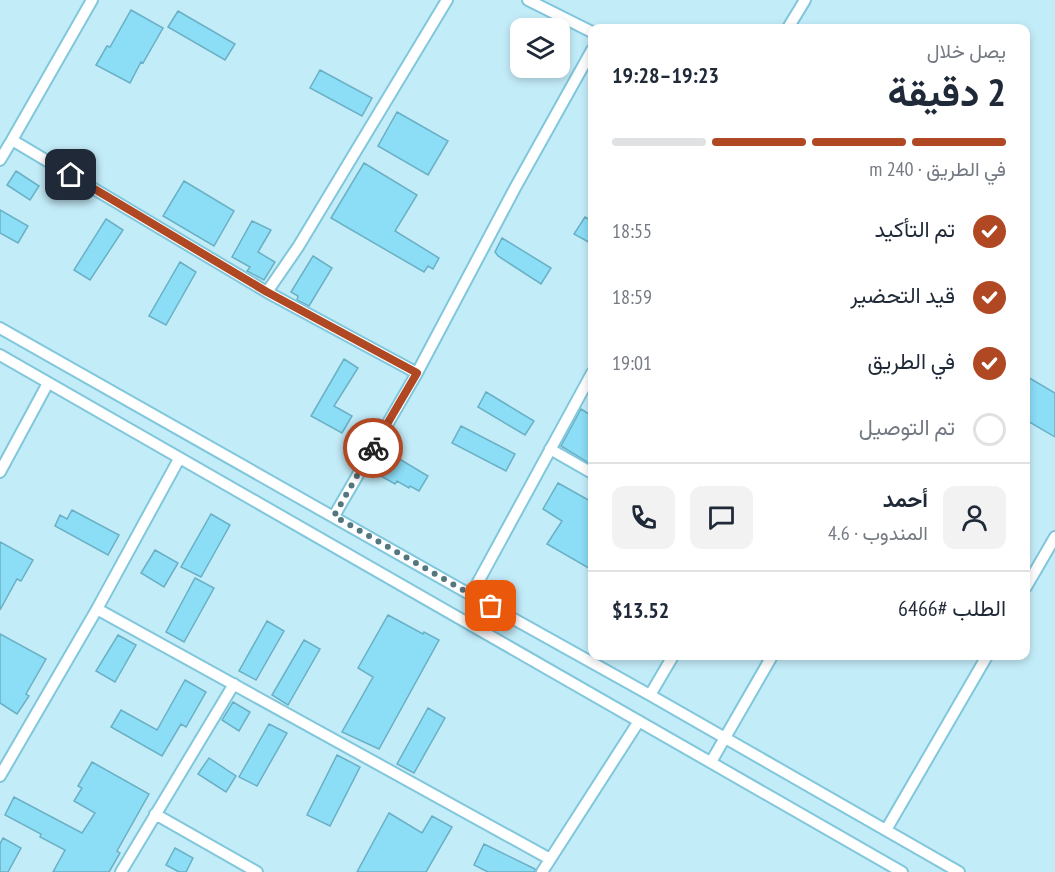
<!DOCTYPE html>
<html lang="ar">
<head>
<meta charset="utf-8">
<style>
  :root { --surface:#fff; --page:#f2f2f3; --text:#1f2937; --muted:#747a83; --line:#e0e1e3; --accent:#af4823 }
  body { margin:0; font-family:"PT Sans Narrow",Vazirmatn,sans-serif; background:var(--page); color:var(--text); direction:rtl; height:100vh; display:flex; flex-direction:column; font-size:22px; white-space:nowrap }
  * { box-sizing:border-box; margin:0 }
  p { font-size:20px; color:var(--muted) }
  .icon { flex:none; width:33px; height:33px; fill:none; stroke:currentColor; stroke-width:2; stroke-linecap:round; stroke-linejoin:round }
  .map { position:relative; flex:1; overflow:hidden; direction:ltr }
  .drawer { position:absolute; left:588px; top:24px; width:442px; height:636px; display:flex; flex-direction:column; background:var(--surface); border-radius:12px; box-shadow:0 3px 9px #0003; direction:rtl }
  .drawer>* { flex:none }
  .fabs { position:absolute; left:510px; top:18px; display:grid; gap:12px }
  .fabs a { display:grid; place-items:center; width:60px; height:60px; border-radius:12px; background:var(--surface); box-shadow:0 3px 9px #0003; font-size:30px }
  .pin { position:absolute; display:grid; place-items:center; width:51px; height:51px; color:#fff; margin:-26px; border-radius:12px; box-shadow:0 3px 9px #0006 }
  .courier { position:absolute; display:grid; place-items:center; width:60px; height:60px; margin:-30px; border:4px solid #af4823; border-radius:50%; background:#fff; color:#222; box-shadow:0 2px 8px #0007 }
  .head em { font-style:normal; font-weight:700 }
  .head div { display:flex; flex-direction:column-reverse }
  .head { display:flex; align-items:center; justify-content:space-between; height:102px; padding:0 24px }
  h1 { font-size:39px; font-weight:700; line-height:45px }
  .bar { display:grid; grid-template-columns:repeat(4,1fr); gap:9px 6px; align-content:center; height:72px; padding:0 24px }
  .bar i { height:8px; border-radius:4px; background:var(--line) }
  .bar .on { background:var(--accent) }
  .bar p { grid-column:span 4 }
  .line { display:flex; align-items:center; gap:15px; padding:0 24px; border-top:2px solid var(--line) }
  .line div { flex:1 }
  .round { display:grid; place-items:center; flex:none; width:63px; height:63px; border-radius:12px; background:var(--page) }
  ol { padding:0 24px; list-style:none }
  li { display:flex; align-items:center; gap:18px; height:66px }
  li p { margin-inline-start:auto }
  li .icon { padding:6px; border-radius:50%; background:var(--accent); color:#fff; stroke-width:4 }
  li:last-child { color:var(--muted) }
  li i { width:33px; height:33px; border:3px solid var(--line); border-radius:50% }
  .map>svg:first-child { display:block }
  .building { fill:#8cddf6; stroke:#6ab0c5; stroke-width:1.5 }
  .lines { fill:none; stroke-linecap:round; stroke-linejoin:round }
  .minor-casing { stroke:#80c7dc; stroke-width:14 }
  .minor { stroke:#fff; stroke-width:10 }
  .done { stroke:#54767f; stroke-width:6; stroke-dasharray:0 10.8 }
  .route { stroke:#af4823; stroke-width:8 }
</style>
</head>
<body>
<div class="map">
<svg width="1055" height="872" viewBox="0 0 1055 872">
  <rect width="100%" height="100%" fill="#c3ecf9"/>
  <path class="building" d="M 131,10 L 163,28 L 143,63 L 141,62 L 130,83 L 96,65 L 107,46 L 110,47 Z
    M 178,11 L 235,44 L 225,60 L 168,27 Z
    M 320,70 L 372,98 L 362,116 L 310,88 Z
    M 397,112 L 448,141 L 428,175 L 378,146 Z
    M 364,163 L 417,195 L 395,231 L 439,258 L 433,269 L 428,266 L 424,272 L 331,218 Z
    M 16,171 L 39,186 L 30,200 L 7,185 Z
    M 184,181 L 234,211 L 214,246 L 163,216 Z
    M 0,210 L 28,226 L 18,243 L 0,233 Z
    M 585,217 L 592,221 L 592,244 L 574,234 Z
    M 106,219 L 123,230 L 90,280 L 74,270 Z
    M 252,221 L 271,230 L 258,252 L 275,262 L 264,280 L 247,271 L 250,267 L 232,257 Z
    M 502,238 L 551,268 L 541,284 L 498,256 L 495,252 Z
    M 313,256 L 332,268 L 309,306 L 297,300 L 298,296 L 291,292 Z
    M 180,262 L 196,272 L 166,325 L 149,316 Z
    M 344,359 L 358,368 L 334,406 L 352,416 L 342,433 L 311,416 Z
    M 1026,376 L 1055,393 L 1055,437 L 1026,420 Z
    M 486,392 L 534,421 L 525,435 L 478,407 Z
    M 581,409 L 592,416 L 592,465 L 561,446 Z
    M 461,426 L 515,454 L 506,471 L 452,443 Z
    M 391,454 L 428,476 L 419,491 L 410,486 L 409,488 L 397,481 L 395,484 L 379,475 Z
    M 558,483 L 592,502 L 592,570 L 547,544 L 562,521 L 543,509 Z
    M 72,510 L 119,535 L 108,555 L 55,526 L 60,515 L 67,519 Z
    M 211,514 L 230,525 L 201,577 L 181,567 Z
    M 0,542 L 33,560 L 21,581 L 17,579 L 0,610 Z
    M 155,550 L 178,563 L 164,587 L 141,573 Z
    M 195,578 L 214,588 L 184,642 L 166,632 Z
    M 388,615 L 423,634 L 424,632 L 439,640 L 379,749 L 342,732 L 373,677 L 358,668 Z
    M 267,621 L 284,631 L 256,680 L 239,671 Z
    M 0,634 L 46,659 L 26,694 L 29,696 L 17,714 L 0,703 Z
    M 118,635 L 136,645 L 115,682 L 96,671 Z
    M 304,640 L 320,649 L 288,705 L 272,695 Z
    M 185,680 L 206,692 L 186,727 L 181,724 L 162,756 L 111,727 L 121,710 L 157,730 Z
    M 233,702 L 250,712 L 239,731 L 222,720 Z
    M 428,708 L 445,718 L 414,773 L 397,764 Z
    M 269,724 L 287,733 L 257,786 L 239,777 Z
    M 337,755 L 360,767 L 330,826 L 307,815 Z
    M 209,758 L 236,776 L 226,792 L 198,774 Z
    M 92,762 L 149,794 L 117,851 L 120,853 L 109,872 L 53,872 L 65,850 L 40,837 L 41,834 L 5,815 L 14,797 L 82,833 L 95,813 L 74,801 L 82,788 L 78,786 Z
    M 389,813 L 422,833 L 432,816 L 452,827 L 426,872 L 357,872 Z
    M 3,838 L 21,848 L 8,872 L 0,872 L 0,844 Z
    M 484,844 L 535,869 L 535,872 L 488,872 L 474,865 Z
    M 175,848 L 193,858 L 186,872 L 179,872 L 166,865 Z"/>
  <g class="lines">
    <defs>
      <path id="minor" d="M 92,0 L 12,140 L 267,292
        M 528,0 L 592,32
        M 788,28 L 805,0
        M 0,160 L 12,140
        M 0,328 L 471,595 L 650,695 L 959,872
        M 0,355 L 902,872
        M 417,373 L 267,292 L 298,247 L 447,0
        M 550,449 L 592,473
        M 0,472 L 48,383
        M 334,516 L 417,373 L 515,188 L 592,50
        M 1026,587 L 1055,537
        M 471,595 L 592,373
        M 97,609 L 550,859
        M 650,695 L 673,656
        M 711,762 L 772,656
        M 0,776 L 97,609 L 179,459
        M 155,814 L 257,872
        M 886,830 L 987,656
        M 121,872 L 234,684
        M 542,872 L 639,721"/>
    </defs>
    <use href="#minor" class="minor-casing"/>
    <use href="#minor" class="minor"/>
  </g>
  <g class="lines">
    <path class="done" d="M 373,448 L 334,516 L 491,606"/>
    <path class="route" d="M 71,175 L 267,292 L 417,373 L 373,448"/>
  </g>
</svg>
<div class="fabs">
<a><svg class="icon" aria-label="layers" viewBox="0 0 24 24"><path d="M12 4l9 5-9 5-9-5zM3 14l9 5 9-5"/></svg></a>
</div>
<div class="pin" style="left:491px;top:606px;background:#ea580c"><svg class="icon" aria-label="bag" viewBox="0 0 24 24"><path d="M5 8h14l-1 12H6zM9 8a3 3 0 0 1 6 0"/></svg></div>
<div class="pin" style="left:71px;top:175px;background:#1f2937"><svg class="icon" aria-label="home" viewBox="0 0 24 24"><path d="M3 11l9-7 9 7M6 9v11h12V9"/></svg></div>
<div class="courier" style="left:373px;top:448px"><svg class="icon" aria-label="bike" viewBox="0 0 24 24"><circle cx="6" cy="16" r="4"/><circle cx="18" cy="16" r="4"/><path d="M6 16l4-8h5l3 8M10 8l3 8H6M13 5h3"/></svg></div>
<section class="drawer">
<div class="head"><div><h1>2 دقيقة</h1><p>يصل خلال</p></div><em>19:23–19:28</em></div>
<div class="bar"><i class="on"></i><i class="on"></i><i class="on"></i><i></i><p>في الطريق · 240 m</p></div>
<ol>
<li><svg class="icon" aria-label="check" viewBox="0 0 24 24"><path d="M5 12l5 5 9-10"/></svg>تم التأكيد<p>18:55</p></li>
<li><svg class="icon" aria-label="check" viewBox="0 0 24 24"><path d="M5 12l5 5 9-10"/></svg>قيد التحضير<p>18:59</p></li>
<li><svg class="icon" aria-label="check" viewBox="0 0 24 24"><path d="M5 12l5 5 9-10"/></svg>في الطريق<p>19:01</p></li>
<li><i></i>تم التوصيل</li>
</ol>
<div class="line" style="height:108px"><a class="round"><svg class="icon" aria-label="person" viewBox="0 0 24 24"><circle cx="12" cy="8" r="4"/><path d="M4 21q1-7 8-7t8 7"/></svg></a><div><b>أحمد</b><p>المندوب · 4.6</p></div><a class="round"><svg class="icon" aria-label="chat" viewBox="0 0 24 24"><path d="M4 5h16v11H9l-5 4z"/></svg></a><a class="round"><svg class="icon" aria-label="phone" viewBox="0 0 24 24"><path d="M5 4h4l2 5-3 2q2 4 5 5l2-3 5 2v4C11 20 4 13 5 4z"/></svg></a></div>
<div class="line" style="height:78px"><div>الطلب #6466</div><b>$13.52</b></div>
</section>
</div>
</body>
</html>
